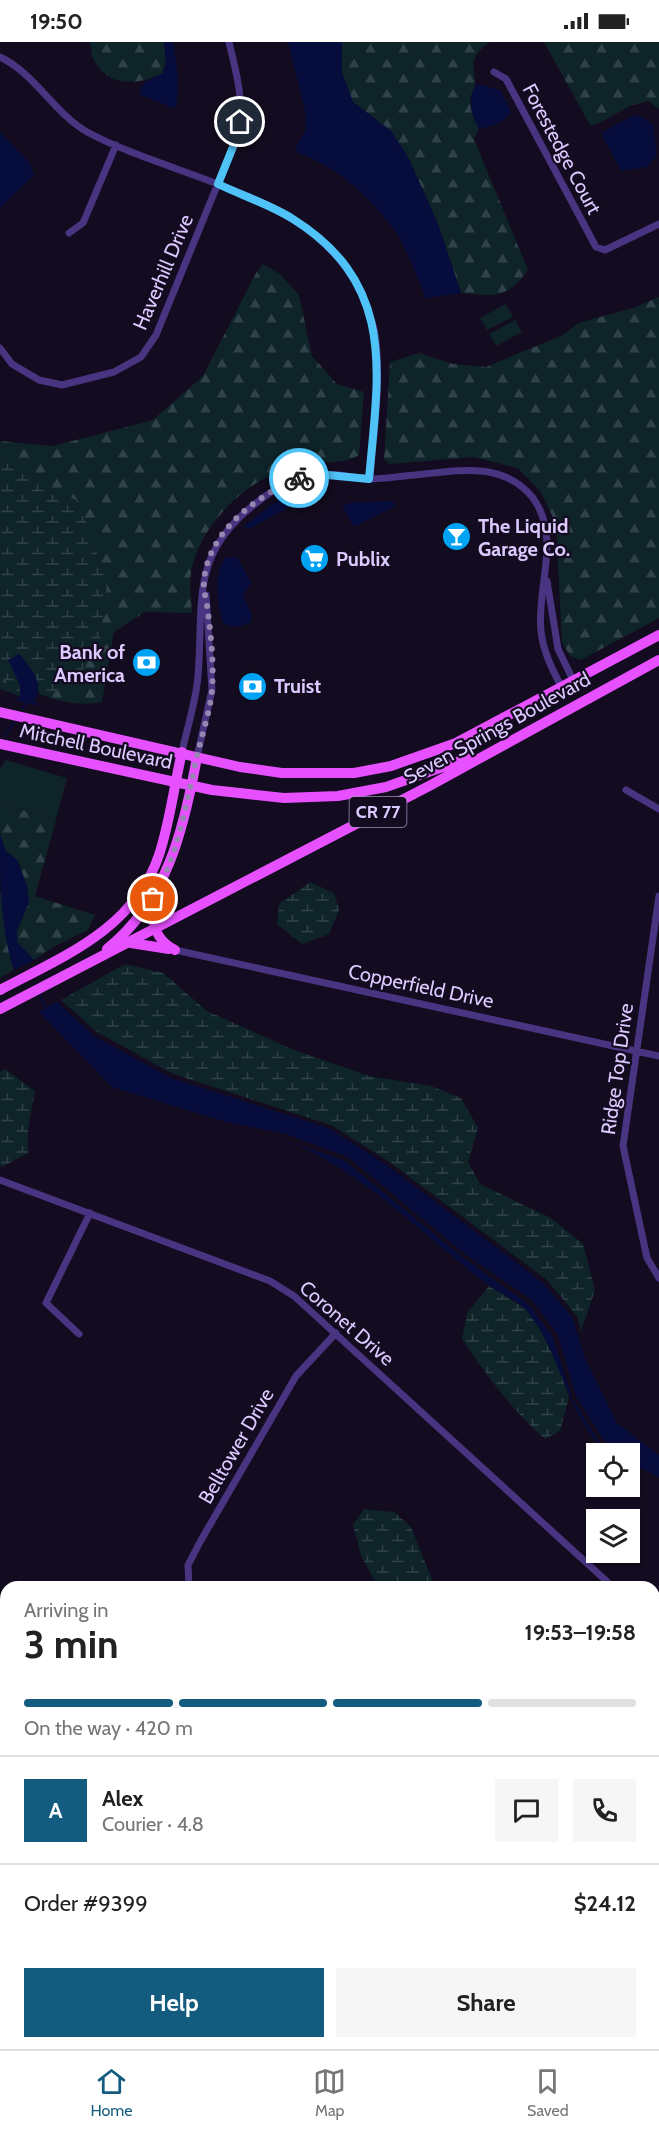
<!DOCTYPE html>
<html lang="en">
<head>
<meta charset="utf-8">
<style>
  :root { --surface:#fff; --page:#f6f6f6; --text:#222; --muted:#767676; --line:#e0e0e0; --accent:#135c80 }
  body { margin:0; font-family:Cabin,sans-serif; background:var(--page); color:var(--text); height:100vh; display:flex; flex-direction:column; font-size:22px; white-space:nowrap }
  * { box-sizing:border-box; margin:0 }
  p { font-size:20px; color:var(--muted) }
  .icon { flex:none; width:33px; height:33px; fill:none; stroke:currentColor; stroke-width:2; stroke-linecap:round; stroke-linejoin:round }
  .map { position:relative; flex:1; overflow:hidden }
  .details { position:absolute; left:0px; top:1539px; width:660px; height:468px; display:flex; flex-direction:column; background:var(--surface); border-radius:18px 18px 0 0; box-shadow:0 2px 4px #0004 }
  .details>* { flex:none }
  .fabs { position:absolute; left:586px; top:1401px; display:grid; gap:12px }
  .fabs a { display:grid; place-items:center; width:54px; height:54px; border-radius:0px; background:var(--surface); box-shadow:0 2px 4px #0004; font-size:30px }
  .pin { position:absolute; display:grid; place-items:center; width:51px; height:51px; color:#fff; margin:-26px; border:3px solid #fff; border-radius:50%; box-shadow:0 2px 6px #0007 }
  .courier { position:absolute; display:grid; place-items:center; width:60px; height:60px; margin:-30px; border:4px solid #4fc3f7; border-radius:50%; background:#fff; color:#222; box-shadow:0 2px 8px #0007 }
  .summary em { font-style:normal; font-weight:700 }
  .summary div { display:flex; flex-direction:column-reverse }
  .summary { display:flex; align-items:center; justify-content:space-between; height:102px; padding:0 24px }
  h1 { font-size:39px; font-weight:700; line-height:45px }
  .bar { display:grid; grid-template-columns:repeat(4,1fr); gap:9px 6px; align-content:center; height:72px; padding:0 24px }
  .bar i { height:8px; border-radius:4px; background:var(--line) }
  .bar .on { background:var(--accent) }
  .bar p { grid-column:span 4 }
  .line { display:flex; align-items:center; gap:15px; padding:0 24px; border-top:2px solid var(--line) }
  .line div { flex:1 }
  .round { display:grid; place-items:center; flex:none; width:63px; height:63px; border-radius:0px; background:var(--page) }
  .button { display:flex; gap:12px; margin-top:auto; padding:12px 24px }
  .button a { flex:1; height:69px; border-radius:0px; background:var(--accent); color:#fff; font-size:24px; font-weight:700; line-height:69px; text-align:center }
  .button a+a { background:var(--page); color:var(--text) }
  .status { display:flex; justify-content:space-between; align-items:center; height:42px; padding:0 30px; background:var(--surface); direction:ltr }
  .status svg { height:16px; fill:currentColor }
  .tab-bar { display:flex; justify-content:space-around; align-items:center; height:84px; border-top:2px solid var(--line); background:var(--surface); font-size:16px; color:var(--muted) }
  .tab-bar a { display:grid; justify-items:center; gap:3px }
  .tab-bar .on { color:var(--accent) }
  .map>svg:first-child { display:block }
  .grass { fill:#0e2429 }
  .forest { fill:url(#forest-firs) }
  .wetland { fill:url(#wetland-marsh) }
  .water { fill:#060d3d }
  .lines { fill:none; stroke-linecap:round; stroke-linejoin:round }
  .stream { stroke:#060d3d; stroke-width:2 }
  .street { stroke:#493481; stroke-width:7 }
  .primary { stroke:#e750ff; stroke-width:10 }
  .done { stroke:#9686b1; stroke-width:6; stroke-dasharray:0 10.8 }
  .route { stroke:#4fc3f7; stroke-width:8 }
  .labels { text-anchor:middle; stroke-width:4.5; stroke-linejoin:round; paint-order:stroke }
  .shield { fill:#130b1f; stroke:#a090bc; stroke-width:1.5 }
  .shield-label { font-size:18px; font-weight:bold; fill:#dcc9ff }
  .street-label { font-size:20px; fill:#dcc9ff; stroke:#130b1f }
  .poi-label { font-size:20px; font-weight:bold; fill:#dcc9ff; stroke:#130b1f; text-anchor:start }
</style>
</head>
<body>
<div class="status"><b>19:50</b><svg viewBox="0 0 49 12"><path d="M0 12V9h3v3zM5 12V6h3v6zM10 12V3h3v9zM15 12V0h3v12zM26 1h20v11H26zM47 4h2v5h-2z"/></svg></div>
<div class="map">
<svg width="659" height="2007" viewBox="0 0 659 2007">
  <defs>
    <pattern id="forest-firs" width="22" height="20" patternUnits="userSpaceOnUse" patternTransform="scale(1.5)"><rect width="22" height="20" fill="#0e2429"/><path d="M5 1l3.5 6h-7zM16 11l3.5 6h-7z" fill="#304249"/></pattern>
    <pattern id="wetland-marsh" width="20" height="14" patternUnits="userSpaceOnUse" patternTransform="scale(1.5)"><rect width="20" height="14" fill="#0e2429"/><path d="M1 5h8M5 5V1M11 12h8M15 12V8" fill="none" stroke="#304249"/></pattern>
  </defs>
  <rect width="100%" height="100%" fill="#130b1f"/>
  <path class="grass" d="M 506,262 L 513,275 L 487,288 L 480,276 Z
    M 515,278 L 522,290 L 496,304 L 489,292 Z
    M 6,718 L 67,736 L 56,778 L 0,762 L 0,726 Z"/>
  <path class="forest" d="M 90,0 L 164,0 L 166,19 L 163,31 C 137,44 106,46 92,14 C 91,10 91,4 90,0 Z
    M 342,0 L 489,0 C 470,16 473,19 475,41 C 475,46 472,50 471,54 C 469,66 473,76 479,86 L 474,97 L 528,228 C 506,258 494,254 461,251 L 438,182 L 408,115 L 391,89 L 353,60 L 342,31 Z
    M 544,0 L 659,0 L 659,67 L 648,59 L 630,64 L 595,83 L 590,83 Z
    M 263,222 L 280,232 L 299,253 L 312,314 L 337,342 L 364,350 L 359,413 C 341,423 325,419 305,422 C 255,429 200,479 191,530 C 189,542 191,558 192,571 L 145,570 L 114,590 L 102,660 C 80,664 60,660 39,652 L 38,640 L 20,654 L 0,647 L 0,399 L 53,404 L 153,378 L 203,334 L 256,231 Z
    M 659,255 L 659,576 L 581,618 L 570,614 L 562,600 L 556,482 L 541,450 L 518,426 L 473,415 L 390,422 L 384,417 L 390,320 L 419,311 L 453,322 L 486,325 L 563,293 L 578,281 L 633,266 Z
    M 0,762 L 56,778 L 35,854 L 95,873 L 88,888 L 53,905 L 34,918 L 17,900 L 17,888 L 29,860 L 18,819 L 5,808 L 0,792 Z
    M 0,848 C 7,875 5,902 14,928 L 0,936 Z"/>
  <path class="wetland" d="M 0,412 L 40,444 L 79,459 L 107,542 L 100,596 L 72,647 L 39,652 L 38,640 L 8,618 L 20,643 L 20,654 L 0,633 Z
    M 310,840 L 334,851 L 339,868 L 329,892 L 302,902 L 277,882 L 279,862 Z
    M 125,922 L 163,931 L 207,969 L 294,1008 L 369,1034 L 431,1044 L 461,1056 L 478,1086 L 468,1120 L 480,1142 L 551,1176 L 583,1202 L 595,1248 L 581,1289 L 577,1274 L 547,1238 L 388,1119 L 331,1083 L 173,1032 L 97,990 L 61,958 Z
    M 5,1027 L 35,1049 L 28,1087 L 28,1111 L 2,1125 L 0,1123 L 0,1030 Z
    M 489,1244 L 526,1267 L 550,1302 L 569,1355 L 560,1389 L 545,1397 C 511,1367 487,1334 462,1297 L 467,1271 Z
    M 364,1467 L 394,1470 L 411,1485 L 435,1545 L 378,1545 L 361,1513 L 353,1483 Z
    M 0,1769 L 6,1769 L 6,1848 L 0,1841 Z"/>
  <path class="water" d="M 164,0 L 173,0 C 177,22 180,43 176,65 L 173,66 L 141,53 L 139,49 L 145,40 L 163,31 L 166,19 Z
    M 288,0 L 342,0 L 342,31 L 353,60 L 391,89 L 408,115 L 438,182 L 461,251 L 426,256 C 417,236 409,211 397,192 C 373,157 338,125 298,111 L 295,107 L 306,87 L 305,68 Z
    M 480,42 L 501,49 L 511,70 C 506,80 490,86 479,86 C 470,71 469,59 475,43 Z
    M 634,73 L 643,75 L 653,83 L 657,113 L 647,125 L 621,129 L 603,95 L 603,90 Z
    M 0,90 L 30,121 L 34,133 L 0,166 Z
    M 318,444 L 322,447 L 247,488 L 245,483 L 283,454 Z
    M 393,459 L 395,464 L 354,485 L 342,464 L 349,461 Z
    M 237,515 L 251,541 L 243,553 L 252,573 L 251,580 C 241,585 235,586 224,582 C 217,563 213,533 225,516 Z
    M 19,612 C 31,625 45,642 34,659 L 40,664 L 16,658 L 20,654 L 20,643 L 8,618 Z
    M 0,792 L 5,808 L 18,819 L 27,844 L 29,861 L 17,888 L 17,900 L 34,918 L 14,928 C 0,885 0,838 0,792 Z
    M 57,960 L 94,994 L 171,1036 L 328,1086 L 385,1122 L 505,1212 L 544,1242 L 572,1275 L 585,1316 L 617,1381 L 659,1413 L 659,1435 L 630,1420 L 630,1412 L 619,1411 L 603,1397 L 576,1354 L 558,1293 L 532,1258 L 465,1212 L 348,1115 L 286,1092 L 226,1080 L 112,1045 L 39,970 Z
    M 269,1093 L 345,1119 L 462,1215 L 528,1262 L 553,1295 L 572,1356 L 599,1400 L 612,1411 L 607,1411 C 566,1373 562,1312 527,1269 C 518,1258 501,1252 490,1244 C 418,1191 356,1119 269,1093 Z"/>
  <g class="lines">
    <path class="stream" d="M 22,667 L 26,661
      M 4,695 L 14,680
      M 38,950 L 46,966
      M 0,1793 L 6,1794
      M 547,2001 L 550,2007"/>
    <path class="street" d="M 0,15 C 36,32 54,72 89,91 C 182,140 328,153 367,266 C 370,275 374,283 375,292 C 382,340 373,389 370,437
      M 494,30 L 506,37 L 596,205 L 605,208 L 659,182
      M 69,191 L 83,181 L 116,103
      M 0,306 L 12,322 L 39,338 L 62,343 L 114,330 L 141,315 L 156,293 L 237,95 C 244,54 238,39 229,0
      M 547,539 L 558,607 L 573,638
      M 182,710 C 187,685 196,660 198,634 C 204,561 189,513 255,462 C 272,448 292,435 315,433 C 333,430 352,436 370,437 C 384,437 400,434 415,433 C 456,429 503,418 533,456 C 562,496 536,546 541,589 C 543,609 552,627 561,644
      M 197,715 L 212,648 L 206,553
      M 626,748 L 659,767
      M 659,854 L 623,1104 L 647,1216 L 659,1236
      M 175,908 L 659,1014
      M 0,1138 L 270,1239 L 294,1254 L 613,1545
      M 79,1292 L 46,1261 L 90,1171
      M 189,1545 L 188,1523 L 200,1500 L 296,1334 L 336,1291
      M 654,1583 L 659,1589
      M 0,1610 L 6,1592
      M 0,1621 L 6,1628
      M 654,1875 L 659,1872
      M 654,1923 L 659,1930
      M 0,1957 L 6,1961
      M 142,2001 L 143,2007
      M 190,2001 L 225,2007"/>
    <path class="primary" d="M 0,670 L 240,725 L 282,731 L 354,731 L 391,724 L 456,701 L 659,593
      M 0,702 L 212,748 L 284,756 L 338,754 L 386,745 L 468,716
      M 155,858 C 150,879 155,898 175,908
      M 131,901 L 169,907
      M 107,907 C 167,859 184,787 197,715
      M 0,948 C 64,914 134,887 159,813 C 170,780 174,744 182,710
      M 0,967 L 431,743 L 659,618"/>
  </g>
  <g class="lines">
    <path class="done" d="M 153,857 C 178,814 186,763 197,714 C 202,692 210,670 212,648 C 214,622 211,595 208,570 C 207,560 203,549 204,539 C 208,489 257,454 299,436"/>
    <path class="route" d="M 240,80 L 237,95 L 218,142 C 243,154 271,163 293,177 C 398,243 378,333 369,437 L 317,432 L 299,436"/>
  </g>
  <defs>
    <symbol id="bar-disc" viewBox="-11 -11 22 22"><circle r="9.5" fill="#00a2f4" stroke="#130b1f"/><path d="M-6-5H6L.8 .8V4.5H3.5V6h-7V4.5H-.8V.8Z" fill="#fff"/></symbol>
    <symbol id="supermarket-disc" viewBox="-11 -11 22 22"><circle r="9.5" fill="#00a2f4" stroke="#130b1f"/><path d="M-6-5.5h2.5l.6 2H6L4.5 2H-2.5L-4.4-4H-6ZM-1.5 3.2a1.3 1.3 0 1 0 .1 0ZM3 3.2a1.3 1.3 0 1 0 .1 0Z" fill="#fff"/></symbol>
    <symbol id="bank-disc" viewBox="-11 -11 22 22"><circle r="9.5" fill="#00a2f4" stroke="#130b1f"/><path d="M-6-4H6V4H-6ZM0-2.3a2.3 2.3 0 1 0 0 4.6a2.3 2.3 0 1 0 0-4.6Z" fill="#fff"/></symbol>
  </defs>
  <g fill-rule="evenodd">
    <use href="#bar-disc" x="440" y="478" width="33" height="33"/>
    <use href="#supermarket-disc" x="298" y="500" width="33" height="33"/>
    <use href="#bank-disc" x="130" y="604" width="33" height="33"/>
    <use href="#bank-disc" x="236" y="628" width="33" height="33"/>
  </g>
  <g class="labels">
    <rect class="shield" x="349.5" y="755" width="57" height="30" rx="4.5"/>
    <g class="shield-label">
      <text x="378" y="776">CR 77</text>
    </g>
    <g class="street-label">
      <text transform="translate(562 107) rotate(62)" y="7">Forestedge Court</text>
      <text transform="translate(163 230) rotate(-67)" y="7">Haverhill Drive</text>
      <text transform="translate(497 686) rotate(-29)" y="7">Seven Springs Boulevard</text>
      <text transform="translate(96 704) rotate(12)" y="7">Mitchell Boulevard</text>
      <text transform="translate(421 944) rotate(12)" y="7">Copperfield Drive</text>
      <text transform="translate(617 1027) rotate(-82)" y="7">Ridge Top Drive</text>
      <text transform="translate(347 1281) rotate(41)" y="7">Coronet Drive</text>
      <text transform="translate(236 1404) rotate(-60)" y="7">Belltower Drive</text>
    </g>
    <g class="poi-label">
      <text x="478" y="491">The Liquid<tspan x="478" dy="23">Garage Co.</tspan></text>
      <text x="336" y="524">Publix</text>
      <text x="125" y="617" text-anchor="end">Bank of<tspan x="125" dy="23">America</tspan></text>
      <text x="274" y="651">Truist</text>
    </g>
  </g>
</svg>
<div class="fabs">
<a><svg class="icon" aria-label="locate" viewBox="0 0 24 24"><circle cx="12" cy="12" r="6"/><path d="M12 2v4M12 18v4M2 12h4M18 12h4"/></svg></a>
<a><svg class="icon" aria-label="layers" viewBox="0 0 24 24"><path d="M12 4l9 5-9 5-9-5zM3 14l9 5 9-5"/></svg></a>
</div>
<div class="pin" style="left:153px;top:857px;background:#ea580c"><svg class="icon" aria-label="bag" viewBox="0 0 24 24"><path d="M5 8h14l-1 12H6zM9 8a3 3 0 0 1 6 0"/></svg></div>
<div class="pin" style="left:240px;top:80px;background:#1f2937"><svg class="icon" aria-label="home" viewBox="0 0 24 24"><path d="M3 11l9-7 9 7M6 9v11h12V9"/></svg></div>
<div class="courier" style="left:299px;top:436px"><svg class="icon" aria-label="bike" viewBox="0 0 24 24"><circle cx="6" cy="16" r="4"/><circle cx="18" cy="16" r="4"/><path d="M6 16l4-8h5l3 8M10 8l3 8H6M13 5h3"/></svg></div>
<section class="details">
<div class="summary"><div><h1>3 min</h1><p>Arriving in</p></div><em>19:53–19:58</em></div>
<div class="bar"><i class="on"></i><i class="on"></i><i class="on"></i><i></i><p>On the way · 420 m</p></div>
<div class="line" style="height:108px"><b class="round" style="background:var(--accent);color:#fff">A</b><div><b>Alex</b><p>Courier · 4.8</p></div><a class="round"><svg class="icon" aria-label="chat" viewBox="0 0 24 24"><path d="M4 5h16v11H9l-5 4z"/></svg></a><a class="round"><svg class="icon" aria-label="phone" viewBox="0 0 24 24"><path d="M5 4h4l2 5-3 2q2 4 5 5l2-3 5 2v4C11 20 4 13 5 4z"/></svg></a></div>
<div class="line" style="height:78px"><div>Order #9399</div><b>$24.12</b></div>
<div class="button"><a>Help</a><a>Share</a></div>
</section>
</div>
<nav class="tab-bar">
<a class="on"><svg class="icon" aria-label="home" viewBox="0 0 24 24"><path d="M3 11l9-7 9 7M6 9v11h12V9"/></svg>Home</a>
<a><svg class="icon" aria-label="map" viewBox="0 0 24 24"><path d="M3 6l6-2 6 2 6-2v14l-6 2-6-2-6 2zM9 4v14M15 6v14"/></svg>Map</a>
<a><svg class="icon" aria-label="saved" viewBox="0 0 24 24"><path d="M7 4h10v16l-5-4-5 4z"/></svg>Saved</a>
</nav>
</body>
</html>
